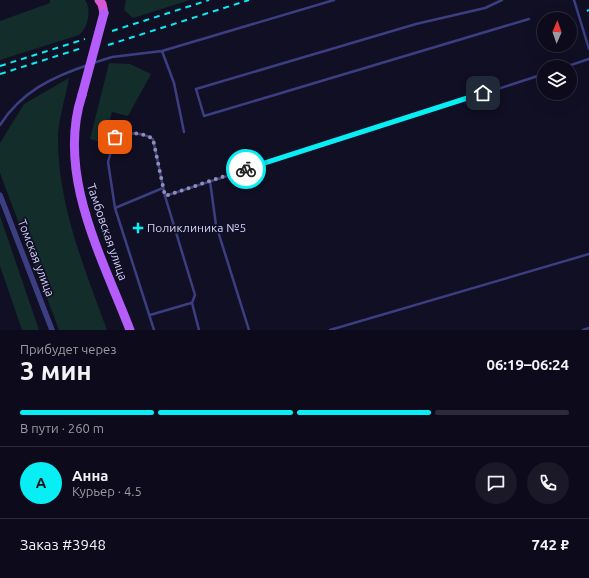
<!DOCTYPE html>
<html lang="ru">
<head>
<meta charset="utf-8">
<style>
  :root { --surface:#0d0b1b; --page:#1b1928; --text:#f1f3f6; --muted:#9a9ba3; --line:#2d2b3a; --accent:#07eef5 }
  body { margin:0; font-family:Ubuntu,sans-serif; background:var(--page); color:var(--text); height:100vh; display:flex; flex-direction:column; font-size:15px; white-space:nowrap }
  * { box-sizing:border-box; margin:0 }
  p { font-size:13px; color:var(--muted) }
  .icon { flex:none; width:22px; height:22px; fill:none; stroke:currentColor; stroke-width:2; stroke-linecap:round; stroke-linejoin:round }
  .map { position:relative; height:330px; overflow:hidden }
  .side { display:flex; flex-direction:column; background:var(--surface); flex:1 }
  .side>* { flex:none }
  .needle { width:26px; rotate:2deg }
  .tools { position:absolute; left:537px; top:12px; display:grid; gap:8px }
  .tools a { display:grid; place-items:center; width:40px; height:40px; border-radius:50%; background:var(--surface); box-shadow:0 4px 16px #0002,0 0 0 1px var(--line); font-size:20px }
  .pin { position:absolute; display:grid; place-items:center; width:34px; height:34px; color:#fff; margin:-17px; border-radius:8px; box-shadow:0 2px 6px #0006 }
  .courier { position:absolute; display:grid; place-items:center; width:40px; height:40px; margin:-20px; border:3px solid #07eef5; border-radius:50%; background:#fff; color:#222; box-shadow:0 1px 5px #0007 }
  .overview em { font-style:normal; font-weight:700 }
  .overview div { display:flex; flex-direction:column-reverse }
  .overview { display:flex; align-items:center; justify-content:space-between; height:68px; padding:0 20px }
  h1 { font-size:26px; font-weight:700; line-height:30px }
  .bar { display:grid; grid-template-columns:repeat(4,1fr); gap:6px 4px; align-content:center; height:48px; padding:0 20px }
  .bar i { height:5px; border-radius:3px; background:var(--line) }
  .bar .active { background:var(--accent) }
  .bar p { grid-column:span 4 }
  .line { display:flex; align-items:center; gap:10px; padding:0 20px; border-top:1px solid var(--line) }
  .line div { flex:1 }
  .round { display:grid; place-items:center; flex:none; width:42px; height:42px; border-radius:21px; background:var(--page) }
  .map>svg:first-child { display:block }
  .green { fill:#122d2a }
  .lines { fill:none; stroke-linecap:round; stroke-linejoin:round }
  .service { stroke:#3b3e81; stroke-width:2.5 }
  .minor { stroke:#3b3e81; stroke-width:5.5 }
  .primary { stroke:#b55dfa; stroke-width:9 }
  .trunk { stroke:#d858d4; stroke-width:9 }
  .rail { stroke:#07eef5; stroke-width:2; stroke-dasharray:6 5; stroke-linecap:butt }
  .primary-bridge { stroke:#b55dfa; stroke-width:9 }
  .done { stroke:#908eb2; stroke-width:4; stroke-dasharray:0 7.2 }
  .route { stroke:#07eef5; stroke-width:5 }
  .poi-dot { fill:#07eef5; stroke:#110f24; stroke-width:1.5 }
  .labels { text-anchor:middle; stroke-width:3.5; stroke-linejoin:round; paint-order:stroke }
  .poi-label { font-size:12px; fill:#d5d3fe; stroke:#110f24; text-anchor:start }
  .street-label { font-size:12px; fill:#d5d3fe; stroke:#110f24 }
</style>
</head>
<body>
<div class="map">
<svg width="589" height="330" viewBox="0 0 589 330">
  <rect width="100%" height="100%" fill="#110f24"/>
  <path class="green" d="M 50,0 L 85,0 C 92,9 88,28 79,35 L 0,60 L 0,21 L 50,3 Z
    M 126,0 L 190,0 L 133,18 L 124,10 Z
    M 109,63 L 130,64 L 151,74 L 128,116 L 112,112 L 104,143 L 90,139 Z
    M 69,78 C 66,96 59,117 58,135 C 57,203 84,267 107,330 L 59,330 L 0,173 L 0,143 L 24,104 Z
    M 0,216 L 39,330 L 22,330 L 0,266 Z"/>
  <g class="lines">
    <path class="service" d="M 502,0 L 485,8 L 416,24 L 196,89 L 204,116 L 529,19
      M 574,0 L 589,49
      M 162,51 L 174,83 L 184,132
      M 93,63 L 112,57 L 162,51 L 334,0
      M 565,67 L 589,59
      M 0,125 C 21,92 52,77 88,65
      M 210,181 L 216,225 L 249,330
      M 165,196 L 544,74
      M 115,208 L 163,188
      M 150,315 L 191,303
      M 154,330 L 115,208 L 108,162 L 115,137 C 127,132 142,132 153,139 L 165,196 L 195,295 L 192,303 L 199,330
      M 330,330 L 589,254
      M 583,330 L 589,328"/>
    <path class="minor" d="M 0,195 L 52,330"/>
    <path class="primary" d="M 82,95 C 56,174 102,257 130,330"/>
    <path class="trunk" d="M 99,0 L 102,4 L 104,13"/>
    <path class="rail" d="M 587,11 L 589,10
      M 112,31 L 209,0
      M 108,45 L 249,0
      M 0,66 L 85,39
      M 0,74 L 82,48"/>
    <path class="primary-bridge" d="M 82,95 L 104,13"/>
  </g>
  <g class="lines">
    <path class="done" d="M 115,137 C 127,132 142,132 153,139 L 165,196 L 246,169"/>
    <path class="route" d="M 246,169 L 483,93"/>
  </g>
  <path class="poi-dot" d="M136 222h4v4h4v4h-4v4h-4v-4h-4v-4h4z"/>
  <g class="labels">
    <g class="poi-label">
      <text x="147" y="232">Поликлиника №5</text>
    </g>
    <g class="street-label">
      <text transform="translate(107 232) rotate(71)" y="4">Тамбовская улица</text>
      <text transform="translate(36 258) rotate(69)" y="4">Томская улица</text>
    </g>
  </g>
</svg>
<div class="tools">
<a><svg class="needle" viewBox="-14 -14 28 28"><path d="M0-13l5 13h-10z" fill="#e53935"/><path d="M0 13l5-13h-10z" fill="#9a9ba3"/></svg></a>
<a><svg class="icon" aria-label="layers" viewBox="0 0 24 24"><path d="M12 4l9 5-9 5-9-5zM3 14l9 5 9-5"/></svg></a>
</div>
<div class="pin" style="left:115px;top:137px;background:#ea580c"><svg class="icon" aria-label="bag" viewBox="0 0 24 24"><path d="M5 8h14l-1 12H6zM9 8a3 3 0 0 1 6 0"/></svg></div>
<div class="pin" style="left:483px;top:93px;background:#1f2937"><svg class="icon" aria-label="home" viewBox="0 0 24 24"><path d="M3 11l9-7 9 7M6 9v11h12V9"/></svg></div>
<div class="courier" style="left:246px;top:169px"><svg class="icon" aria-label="bike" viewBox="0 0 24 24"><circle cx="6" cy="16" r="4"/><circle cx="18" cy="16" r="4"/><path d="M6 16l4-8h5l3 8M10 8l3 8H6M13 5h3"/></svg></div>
</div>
<section class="side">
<div class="overview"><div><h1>3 мин</h1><p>Прибудет через</p></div><em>06:19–06:24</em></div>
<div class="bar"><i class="active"></i><i class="active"></i><i class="active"></i><i></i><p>В пути · 260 m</p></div>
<div class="line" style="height:72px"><b class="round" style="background:var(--accent);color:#111">А</b><div><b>Анна</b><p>Курьер · 4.5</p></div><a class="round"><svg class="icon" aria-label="chat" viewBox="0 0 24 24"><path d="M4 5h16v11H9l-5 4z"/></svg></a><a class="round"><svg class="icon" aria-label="phone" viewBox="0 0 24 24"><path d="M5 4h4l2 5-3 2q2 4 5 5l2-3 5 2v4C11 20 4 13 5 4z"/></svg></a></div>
<div class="line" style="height:52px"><div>Заказ #3948</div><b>742 ₽</b></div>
</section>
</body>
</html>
